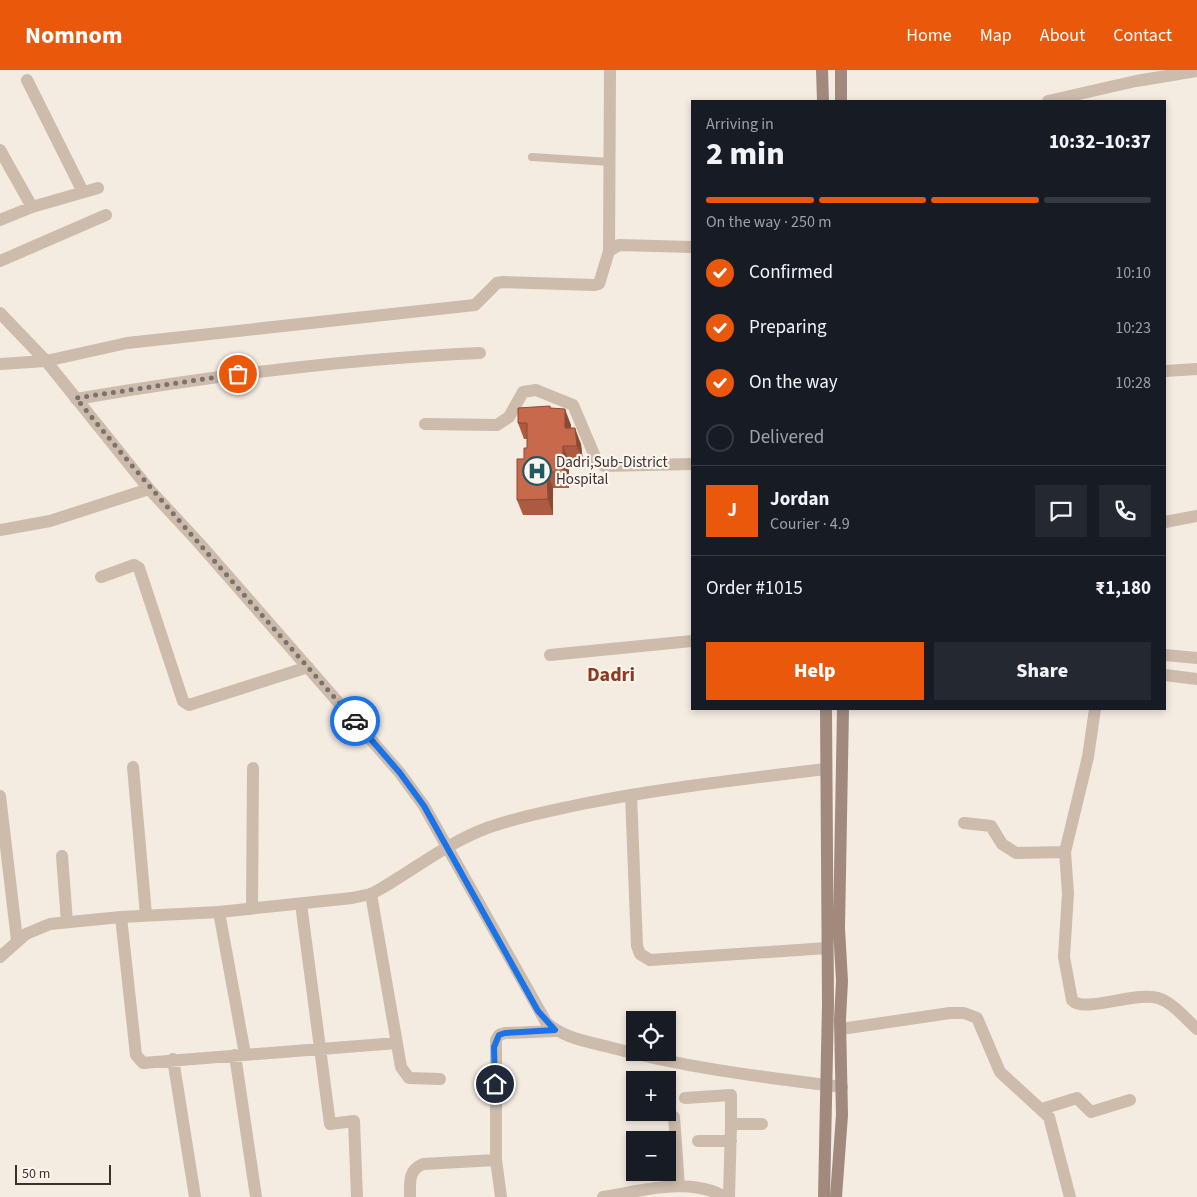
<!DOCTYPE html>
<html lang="en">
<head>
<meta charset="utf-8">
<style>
  :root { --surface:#171b24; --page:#242831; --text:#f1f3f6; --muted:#9ea1a6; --line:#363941; --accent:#ea580c }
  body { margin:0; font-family:"Source Sans 3",sans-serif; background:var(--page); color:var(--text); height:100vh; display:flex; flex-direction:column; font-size:19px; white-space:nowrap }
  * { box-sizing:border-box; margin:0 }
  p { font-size:16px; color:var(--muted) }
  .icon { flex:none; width:28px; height:28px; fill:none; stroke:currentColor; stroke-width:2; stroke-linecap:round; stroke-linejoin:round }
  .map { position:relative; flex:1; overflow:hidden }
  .drawer { position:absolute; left:691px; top:30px; width:475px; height:610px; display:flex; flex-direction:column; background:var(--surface); border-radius:0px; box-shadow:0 2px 8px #0003 }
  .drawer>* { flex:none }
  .fabs { position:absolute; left:626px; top:941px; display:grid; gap:10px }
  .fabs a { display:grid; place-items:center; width:50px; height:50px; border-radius:0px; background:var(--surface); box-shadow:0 2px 8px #0003; font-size:25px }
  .scale { position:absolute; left:15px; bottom:12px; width:96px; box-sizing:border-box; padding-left:5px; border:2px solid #3b302b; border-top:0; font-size:14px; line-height:18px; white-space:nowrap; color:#3b302b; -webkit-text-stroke:4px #fbf5ee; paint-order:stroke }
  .pin { position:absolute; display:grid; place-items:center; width:42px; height:42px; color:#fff; margin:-21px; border:2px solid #fff; border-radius:50%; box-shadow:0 1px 5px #0007 }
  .courier { position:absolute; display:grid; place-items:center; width:50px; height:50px; margin:-25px; border:4px solid #1a73e8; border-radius:50%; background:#fff; color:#222; box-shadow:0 1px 6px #0007 }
  .summary em { font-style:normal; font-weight:800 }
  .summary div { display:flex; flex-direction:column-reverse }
  .summary { display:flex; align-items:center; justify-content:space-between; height:85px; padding:0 15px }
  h1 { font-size:32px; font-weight:800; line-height:38px }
  .bar { display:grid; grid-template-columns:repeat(4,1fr); gap:8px 5px; align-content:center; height:60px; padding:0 15px }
  .bar i { height:6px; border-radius:4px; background:var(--line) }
  .bar .selected { background:var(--accent) }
  .bar p { grid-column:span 4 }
  .line { display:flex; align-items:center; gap:12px; padding:0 15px; border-top:1px solid var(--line) }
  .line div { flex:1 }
  .round { display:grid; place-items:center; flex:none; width:52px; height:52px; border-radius:0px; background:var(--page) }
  ol { padding:0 15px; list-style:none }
  li { display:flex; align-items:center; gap:15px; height:55px }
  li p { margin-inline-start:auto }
  li .icon { padding:5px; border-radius:50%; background:var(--accent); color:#fff; stroke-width:4 }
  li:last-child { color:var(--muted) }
  li i { width:28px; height:28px; border:2px solid var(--line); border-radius:50% }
  .action { display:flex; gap:10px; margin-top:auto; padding:10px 15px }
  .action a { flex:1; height:58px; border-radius:0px; background:var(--accent); color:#fff; font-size:20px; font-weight:800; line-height:58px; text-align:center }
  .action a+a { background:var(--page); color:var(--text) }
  header { display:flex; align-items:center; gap:30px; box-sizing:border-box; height:70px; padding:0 25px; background:var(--accent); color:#fff }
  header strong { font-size:24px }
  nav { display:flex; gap:28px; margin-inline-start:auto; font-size:18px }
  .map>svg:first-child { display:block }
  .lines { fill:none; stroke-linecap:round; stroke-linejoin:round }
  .service { stroke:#cdbbac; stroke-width:8 }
  .minor { stroke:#cdbbac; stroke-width:12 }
  .tertiary { stroke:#cdbbac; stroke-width:12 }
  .secondary { stroke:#a18a7d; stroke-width:12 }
  .wall { fill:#ac5a40 }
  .shaded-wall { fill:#8c4a34 }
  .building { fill:#c8694b; stroke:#8c4a34 }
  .done { stroke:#7c716b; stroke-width:5; stroke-dasharray:0 9 }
  .route { stroke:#1a73e8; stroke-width:6 }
  .labels { text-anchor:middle; stroke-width:4.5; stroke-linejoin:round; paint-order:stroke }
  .poi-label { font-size:15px; fill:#3b302b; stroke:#fbf5ee; text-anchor:start }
  .district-label { font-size:20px; font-weight:bold; fill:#8c3b22; stroke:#fbf5ee }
</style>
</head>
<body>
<header>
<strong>Nomnom</strong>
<nav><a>Home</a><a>Map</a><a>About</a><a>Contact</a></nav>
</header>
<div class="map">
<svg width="1197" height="1127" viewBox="0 0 1197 1127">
  <rect width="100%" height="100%" fill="#f4ebe1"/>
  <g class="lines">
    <path class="service" d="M 532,87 L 610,92"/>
    <path class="minor" d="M 27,10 L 83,122
      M 1048,31 L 1136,11 L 1197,1
      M 0,80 L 32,137
      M 0,150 L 32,137 L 98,118
      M 609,181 L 610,0
      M 0,191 L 106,145
      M 0,294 L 46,291 L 127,273 L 475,235 L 497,213 L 503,212 L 595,215 L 599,214 L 609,181 L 619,175 L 692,177
      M 1165,301 L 1197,299
      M 76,329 C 210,306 345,289 480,283
      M 425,354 L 497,355 L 509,347 L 523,322 L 536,320 L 573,335 L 596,389 L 604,396 L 692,394
      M 1165,452 L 1197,446
      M 0,460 L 50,451 L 149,419
      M 101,507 L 134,495 L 139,498 L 183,631 L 189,635 L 308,597
      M 550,585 L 692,571
      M 1095,639 L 1088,687 L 1065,782 L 1068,823 L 1064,887 L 1072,930 C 1083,944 1137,921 1158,928 C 1172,932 1186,949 1197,959
      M 133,697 L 146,845
      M 631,725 L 637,876 L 640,884 L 650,890 L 827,878
      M 0,726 L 17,870
      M 964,753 L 991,756 L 1002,774 L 1016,783 L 1065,782
      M 62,786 L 67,852
      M 371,824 L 401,997 L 409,1008 L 440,1009
      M 301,834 L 330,1054 L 354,1051 L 357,1127
      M 252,838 L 253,698
      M 219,842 L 245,984
      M 121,847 L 136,985 L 143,993 L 397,973
      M 841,959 L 950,943 L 964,943 L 977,948 L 1000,1002 L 1049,1047 L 1070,1127
      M 235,985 L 256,1127
      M 173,989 L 195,1127
      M 685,1028 L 731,1025 L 731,1054
      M 1042,1039 L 1077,1028 L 1091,1042 L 1130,1030
      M 674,1047 L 679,1116
      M 698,1071 L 731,1071
      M 496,1090 L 496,970 L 499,965 L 505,963 L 555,961
      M 410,1127 C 410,1113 408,1100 423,1094 L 496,1090 L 501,1127
      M 603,1127 C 641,1121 690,1106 725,1127
      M 729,1127 L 731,1054 L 762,1054"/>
    <path class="tertiary" d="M 0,243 L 46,291 L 149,419 L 199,473 L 400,703 L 424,736 L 546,952 C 563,968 586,971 609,977 C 685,998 763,1007 842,1017
      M 1165,585 L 1197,588
      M 1165,605 L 1197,609
      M 0,887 L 26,864 L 50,854 L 121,847 L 219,842 L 352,828 L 371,824 L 382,818 C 416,798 449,772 487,758 C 517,747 550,741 582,734 C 662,718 744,709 825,699"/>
    <path class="secondary" d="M 822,0 L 823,31
      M 841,0 L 841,31
      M 824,1127 L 828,934 L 826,639
      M 836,1127 L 842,1045 L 840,950 L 842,911 L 839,858 L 843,639"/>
  </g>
  <path class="wall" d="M 551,338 L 571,355 L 571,358 L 581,374 L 583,392 L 569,392 L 569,418 L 553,418 L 553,445 L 523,445 L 517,430 L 524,389 L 527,378 L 527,369 L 524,369 L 518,353 Z"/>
  <path class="shaded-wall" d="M 565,339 L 571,355 L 571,374 L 565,358 Z
    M 575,358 L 581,374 L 583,392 L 577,376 Z
    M 563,376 L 569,392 L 569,418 L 563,402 Z
    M 547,402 L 553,418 L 553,445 L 548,429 Z"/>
  <path class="building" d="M 550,336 L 550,338 L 565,339 L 565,358 L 575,358 L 577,376 L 563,376 L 563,402 L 547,402 L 548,429 L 517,430 L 517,389 L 524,389 L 524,378 L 527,378 L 527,353 L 518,353 L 518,338 Z"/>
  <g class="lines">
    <path class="done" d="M 238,304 L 76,328 C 166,439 262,544 355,651"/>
    <path class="route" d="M 355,651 L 400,703 L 424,736 L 538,941 L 555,960 L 505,963 L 499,965 L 494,977 L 495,1014"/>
  </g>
  <defs>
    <symbol id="hospital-ring" viewBox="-11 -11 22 22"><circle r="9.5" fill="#fbf5ee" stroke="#1f5a5e" stroke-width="1.5"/><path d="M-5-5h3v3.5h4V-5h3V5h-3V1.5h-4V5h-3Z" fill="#1f5a5e"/></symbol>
  </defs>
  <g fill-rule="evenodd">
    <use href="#hospital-ring" x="521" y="385" width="32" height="32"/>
  </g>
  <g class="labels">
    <g class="poi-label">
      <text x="556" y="397">Dadri,Sub-District<tspan x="556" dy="17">Hospital</tspan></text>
    </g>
    <g class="district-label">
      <text x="611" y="611">Dadri</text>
    </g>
  </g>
</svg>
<div class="fabs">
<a><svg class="icon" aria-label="locate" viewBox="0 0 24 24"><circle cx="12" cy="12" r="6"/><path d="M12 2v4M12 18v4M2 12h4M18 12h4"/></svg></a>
<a>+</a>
<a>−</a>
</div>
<div class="scale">50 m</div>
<div class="pin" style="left:238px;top:304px;background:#ea580c"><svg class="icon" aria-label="bag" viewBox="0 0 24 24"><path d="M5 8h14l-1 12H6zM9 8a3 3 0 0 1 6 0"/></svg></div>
<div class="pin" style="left:495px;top:1014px;background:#1f2937"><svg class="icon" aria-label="home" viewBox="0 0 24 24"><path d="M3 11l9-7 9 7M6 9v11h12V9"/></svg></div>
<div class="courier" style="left:355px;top:651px"><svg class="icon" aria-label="car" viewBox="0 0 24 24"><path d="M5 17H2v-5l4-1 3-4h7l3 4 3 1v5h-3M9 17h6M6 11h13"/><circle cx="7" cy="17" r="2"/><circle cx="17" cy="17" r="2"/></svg></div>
<section class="drawer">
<div class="summary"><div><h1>2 min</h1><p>Arriving in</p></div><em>10:32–10:37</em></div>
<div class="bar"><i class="selected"></i><i class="selected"></i><i class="selected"></i><i></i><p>On the way · 250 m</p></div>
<ol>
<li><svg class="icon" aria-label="check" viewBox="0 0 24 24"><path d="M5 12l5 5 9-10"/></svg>Confirmed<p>10:10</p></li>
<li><svg class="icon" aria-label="check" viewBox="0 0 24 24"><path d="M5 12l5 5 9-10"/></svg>Preparing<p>10:23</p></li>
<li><svg class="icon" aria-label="check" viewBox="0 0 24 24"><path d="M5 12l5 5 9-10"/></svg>On the way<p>10:28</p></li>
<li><i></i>Delivered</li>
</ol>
<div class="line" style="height:90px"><b class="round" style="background:var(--accent);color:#fff">J</b><div><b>Jordan</b><p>Courier · 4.9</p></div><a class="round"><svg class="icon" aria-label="chat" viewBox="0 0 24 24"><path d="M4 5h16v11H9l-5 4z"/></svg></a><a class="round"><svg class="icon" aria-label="phone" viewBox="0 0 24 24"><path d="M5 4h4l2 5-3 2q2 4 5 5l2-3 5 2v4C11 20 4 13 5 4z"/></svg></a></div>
<div class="line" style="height:65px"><div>Order #1015</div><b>₹1,180</b></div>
<div class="action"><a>Help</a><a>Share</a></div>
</section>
</div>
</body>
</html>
